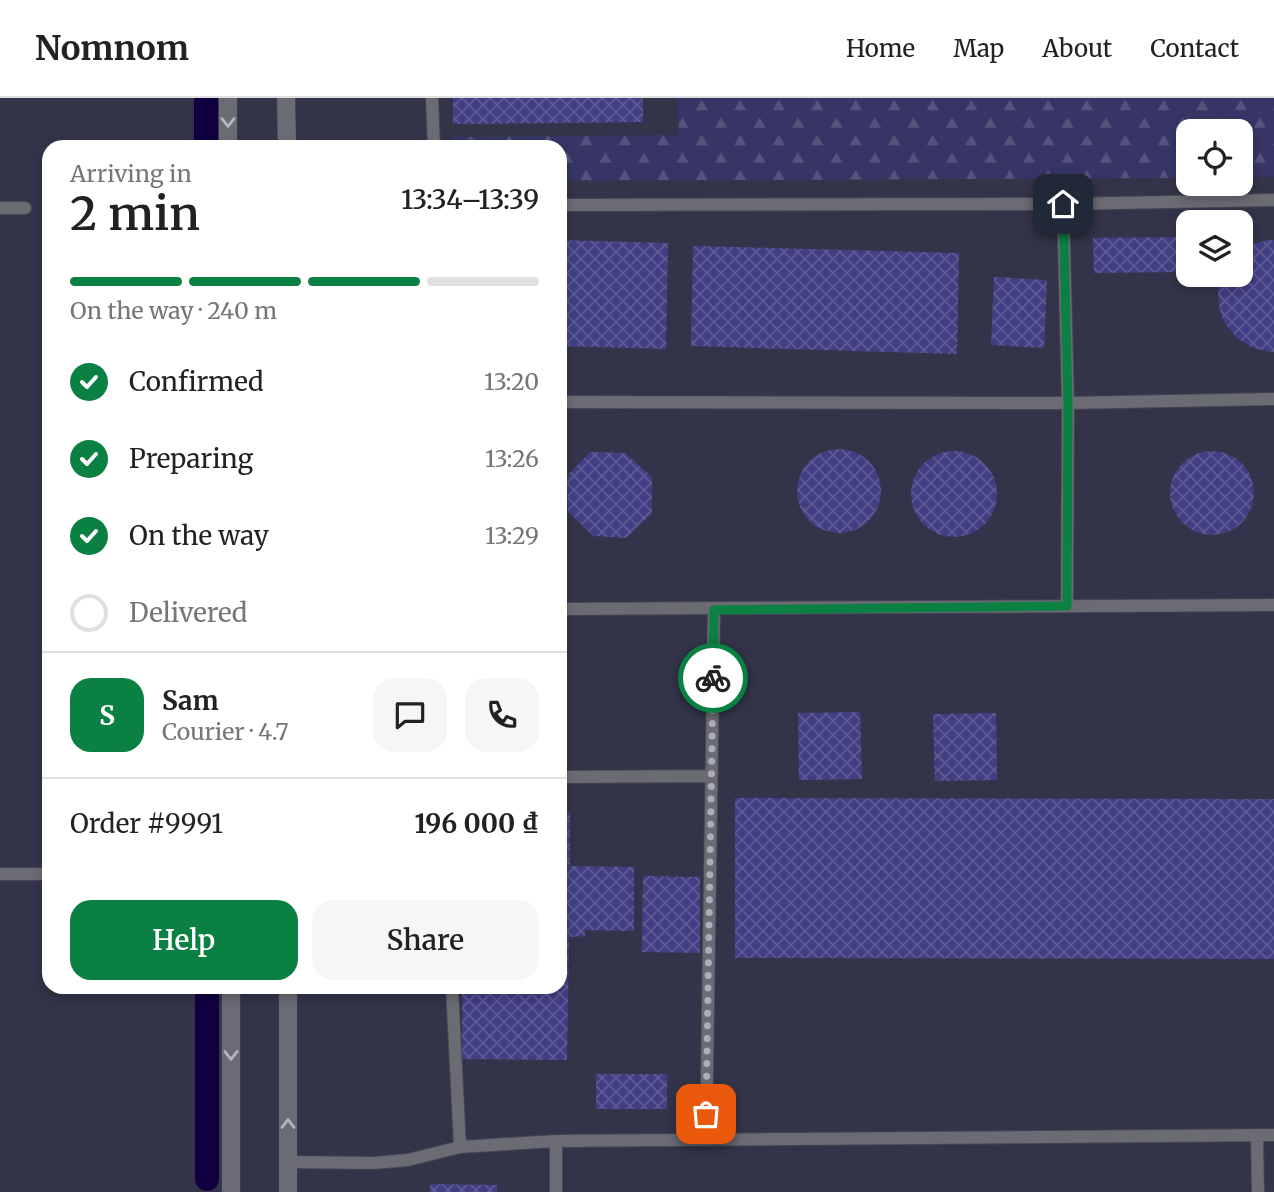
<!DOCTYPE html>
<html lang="en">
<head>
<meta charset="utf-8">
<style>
  :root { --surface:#fff; --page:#f6f6f6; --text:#222; --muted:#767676; --line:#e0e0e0; --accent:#0b8043 }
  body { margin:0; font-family:Merriweather,serif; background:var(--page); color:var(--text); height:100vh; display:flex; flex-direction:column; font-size:26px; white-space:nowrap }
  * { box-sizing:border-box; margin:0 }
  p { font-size:23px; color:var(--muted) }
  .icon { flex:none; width:38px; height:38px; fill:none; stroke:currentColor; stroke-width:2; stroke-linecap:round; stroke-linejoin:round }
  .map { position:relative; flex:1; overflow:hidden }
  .drawer { position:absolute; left:42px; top:42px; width:525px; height:854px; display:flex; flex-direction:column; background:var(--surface); border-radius:21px; box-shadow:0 4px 10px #0003 }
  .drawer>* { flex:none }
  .fabs { position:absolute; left:1176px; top:21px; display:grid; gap:14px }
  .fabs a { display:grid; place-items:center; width:77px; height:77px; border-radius:14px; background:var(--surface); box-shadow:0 4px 10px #0003; font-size:35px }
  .pin { position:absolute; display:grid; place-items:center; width:60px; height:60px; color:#fff; margin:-30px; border-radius:14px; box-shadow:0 4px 10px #0006 }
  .courier { position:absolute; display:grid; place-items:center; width:70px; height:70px; margin:-35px; border:5px solid #0b8043; border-radius:50%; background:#fff; color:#222; box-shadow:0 2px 9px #0007 }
  .head em { font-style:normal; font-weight:600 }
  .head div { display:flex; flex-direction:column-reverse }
  .head { display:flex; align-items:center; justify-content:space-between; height:119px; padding:0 28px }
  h1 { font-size:46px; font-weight:600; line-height:52px }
  .bar { display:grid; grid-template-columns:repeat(4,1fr); gap:10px 7px; align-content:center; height:84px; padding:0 28px }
  .bar i { height:9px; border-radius:5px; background:var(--line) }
  .bar .current { background:var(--accent) }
  .bar p { grid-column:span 4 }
  .line { display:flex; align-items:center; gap:18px; padding:0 28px; border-top:2px solid var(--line) }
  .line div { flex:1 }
  .round { display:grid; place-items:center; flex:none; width:74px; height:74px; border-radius:21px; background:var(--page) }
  ol { padding:0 28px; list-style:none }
  li { display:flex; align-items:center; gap:21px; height:77px }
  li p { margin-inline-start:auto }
  li .icon { padding:7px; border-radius:50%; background:var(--accent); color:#fff; stroke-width:4 }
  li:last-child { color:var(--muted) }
  li i { width:38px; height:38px; border:4px solid var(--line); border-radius:50% }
  .primary-button { display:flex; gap:14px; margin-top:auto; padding:14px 28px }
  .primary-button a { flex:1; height:80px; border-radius:21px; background:var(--accent); color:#fff; font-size:28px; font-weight:600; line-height:80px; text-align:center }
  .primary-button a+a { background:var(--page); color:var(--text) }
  header { display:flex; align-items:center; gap:42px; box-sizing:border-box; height:98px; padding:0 35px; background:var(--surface); border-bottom:2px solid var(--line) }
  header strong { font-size:33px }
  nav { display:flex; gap:38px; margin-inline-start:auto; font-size:24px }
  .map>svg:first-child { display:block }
  .built { fill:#333449; fill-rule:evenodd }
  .forest { fill:url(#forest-firs) }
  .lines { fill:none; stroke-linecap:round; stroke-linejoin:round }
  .canal { stroke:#110041; stroke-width:24 }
  .building { fill:url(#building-cross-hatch) }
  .lane-casing { stroke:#454655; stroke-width:14 }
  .street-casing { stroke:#454655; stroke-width:19 }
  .lane { stroke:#6a6b73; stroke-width:12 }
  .street { stroke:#6a6b73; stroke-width:18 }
  .oneway { stroke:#b5b6bf }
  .done { stroke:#acadb9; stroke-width:7; stroke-dasharray:0 12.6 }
  .route { stroke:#0b8043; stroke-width:9 }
</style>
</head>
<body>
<header>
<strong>Nomnom</strong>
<nav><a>Home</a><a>Map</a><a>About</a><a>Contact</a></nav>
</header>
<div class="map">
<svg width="1274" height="1094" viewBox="0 0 1274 1094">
  <defs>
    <pattern id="forest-firs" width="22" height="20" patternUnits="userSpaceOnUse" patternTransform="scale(1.75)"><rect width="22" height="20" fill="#363565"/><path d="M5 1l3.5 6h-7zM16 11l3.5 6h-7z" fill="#54537c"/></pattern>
    <pattern id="building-cross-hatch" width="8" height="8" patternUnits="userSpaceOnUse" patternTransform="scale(1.75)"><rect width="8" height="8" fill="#413e83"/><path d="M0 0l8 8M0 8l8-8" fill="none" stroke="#5d5a96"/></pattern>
  </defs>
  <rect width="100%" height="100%" fill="#292a39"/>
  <path class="built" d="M 0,0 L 1274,0 L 1274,1094 L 0,1094 ZM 1188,33 L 1241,33 L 1241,86 L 1188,86 ZM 49,49 L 560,49 L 560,889 L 49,889 ZM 1188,124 L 1241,124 L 1241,177 L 1188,177 Z"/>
  <path class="forest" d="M 677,0 L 1274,0 L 1274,79 L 1241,79 L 1241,33 L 1188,33 L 1188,80 L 560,83 L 560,49 L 454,49 L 452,39 L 679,37 Z"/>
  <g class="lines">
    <path class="canal" d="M 206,0 L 206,49
      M 207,1081 L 207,889"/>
  </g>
  <path class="building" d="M 453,0 L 643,0 L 643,24 L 453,26 Z
    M 1188,139 L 1188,174 L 1094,175 L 1093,140 Z
    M 560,142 L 668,145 L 666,251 L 560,248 Z
    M 1268,142 L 1274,142 L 1274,254 L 1271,254 L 1253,250 L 1237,240 L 1225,226 L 1219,209 L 1218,191 L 1222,177 L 1241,177 L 1241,153 L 1250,147 Z
    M 693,148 L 959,155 L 957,256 L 691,248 Z
    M 994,179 L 1047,182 L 1044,250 L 991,247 Z
    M797 393a42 42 0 1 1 84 0a42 42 0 1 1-84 0Z
    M1170 395a42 42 0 1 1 84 0a42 42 0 1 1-84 0Z
    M911 396a43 43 0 1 1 86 0a43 43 0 1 1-86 0Z
    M 590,354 L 625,355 L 652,379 L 652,415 L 626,440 L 593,438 L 568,413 L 567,378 Z
    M 860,614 L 862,681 L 799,682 L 798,615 Z
    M 996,615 L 997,682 L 935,683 L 933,616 Z
    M 735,700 L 1274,701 L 1274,861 L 735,860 Z
    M 560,714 L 570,714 L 570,768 L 634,769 L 634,833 L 585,832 L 585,838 L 569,839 L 567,962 L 462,961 L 462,889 L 560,889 Z
    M 643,778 L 700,779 L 700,855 L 642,854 Z
    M 596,976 L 667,976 L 667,1011 L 596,1011 Z
    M 430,1086 L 497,1087 L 497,1094 L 430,1094 Z"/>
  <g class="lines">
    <defs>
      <path id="lane" d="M 432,0 L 434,49
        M 1063,106 L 1068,305 L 1067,508
        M 560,107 L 1063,106 L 1274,102
        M 0,110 L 25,110
        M 560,304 L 1068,305 L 1274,301
        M 560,511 L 1274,507
        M 560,679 L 711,678
        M 0,776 L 49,776
        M 452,889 L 460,1049
        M 1257,1038 L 1258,1094
        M 706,1042 L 714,512
        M 556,1043 L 556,1094
        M 288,1064 L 374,1065 L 408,1062 L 460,1049 L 556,1043 L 1274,1037"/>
      <path id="street" d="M 228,0 L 228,49
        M 286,0 L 287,49
        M 231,889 L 231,1094
        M 288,889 L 288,1094"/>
    </defs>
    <use href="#lane" class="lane-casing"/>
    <use href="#street" class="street-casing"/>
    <use href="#lane" class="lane"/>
    <use href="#street" class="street"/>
  </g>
  <defs><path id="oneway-chevron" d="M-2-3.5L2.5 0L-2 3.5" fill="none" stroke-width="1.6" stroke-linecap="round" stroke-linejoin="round" transform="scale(1.75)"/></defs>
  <g class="oneway">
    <use href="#oneway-chevron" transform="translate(228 24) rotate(90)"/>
    <use href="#oneway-chevron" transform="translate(231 957) rotate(90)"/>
    <use href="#oneway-chevron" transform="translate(288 1026) rotate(-90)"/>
  </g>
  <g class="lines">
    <path class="done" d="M 706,1016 L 713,580"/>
    <path class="route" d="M 713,580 L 714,512 L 1067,508 L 1068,305 L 1063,106"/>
  </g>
</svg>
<div class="fabs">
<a><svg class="icon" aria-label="locate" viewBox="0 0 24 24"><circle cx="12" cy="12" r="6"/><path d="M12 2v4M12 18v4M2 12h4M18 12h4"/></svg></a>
<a><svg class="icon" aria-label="layers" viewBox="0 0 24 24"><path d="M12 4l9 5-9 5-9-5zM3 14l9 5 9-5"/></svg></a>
</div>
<div class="pin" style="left:706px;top:1016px;background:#ea580c"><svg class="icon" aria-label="bag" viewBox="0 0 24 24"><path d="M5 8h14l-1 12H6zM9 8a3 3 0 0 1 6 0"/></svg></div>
<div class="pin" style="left:1063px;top:106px;background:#1f2937"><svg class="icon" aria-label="home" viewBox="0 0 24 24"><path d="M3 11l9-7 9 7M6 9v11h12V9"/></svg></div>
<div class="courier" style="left:713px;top:580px"><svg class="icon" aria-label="bike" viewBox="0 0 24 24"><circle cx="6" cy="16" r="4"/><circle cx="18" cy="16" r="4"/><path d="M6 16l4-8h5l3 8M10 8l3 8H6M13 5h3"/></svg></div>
<section class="drawer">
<div class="head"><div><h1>2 min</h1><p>Arriving in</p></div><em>13:34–13:39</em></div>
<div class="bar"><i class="current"></i><i class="current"></i><i class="current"></i><i></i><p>On the way · 240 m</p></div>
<ol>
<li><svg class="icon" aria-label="check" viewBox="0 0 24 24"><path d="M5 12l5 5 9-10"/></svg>Confirmed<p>13:20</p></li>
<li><svg class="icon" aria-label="check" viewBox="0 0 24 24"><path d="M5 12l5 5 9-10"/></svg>Preparing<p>13:26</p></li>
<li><svg class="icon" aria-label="check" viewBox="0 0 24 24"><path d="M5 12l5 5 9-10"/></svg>On the way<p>13:29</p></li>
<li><i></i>Delivered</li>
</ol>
<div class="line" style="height:126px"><b class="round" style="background:var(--accent);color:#fff">S</b><div><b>Sam</b><p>Courier · 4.7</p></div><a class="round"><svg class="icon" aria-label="chat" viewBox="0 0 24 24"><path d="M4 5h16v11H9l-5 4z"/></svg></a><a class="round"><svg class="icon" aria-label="phone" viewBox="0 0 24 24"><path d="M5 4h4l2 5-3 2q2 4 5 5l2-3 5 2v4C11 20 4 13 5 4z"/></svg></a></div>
<div class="line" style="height:91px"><div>Order #9991</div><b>196 000 ₫</b></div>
<div class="primary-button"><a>Help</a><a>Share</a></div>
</section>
</div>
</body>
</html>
